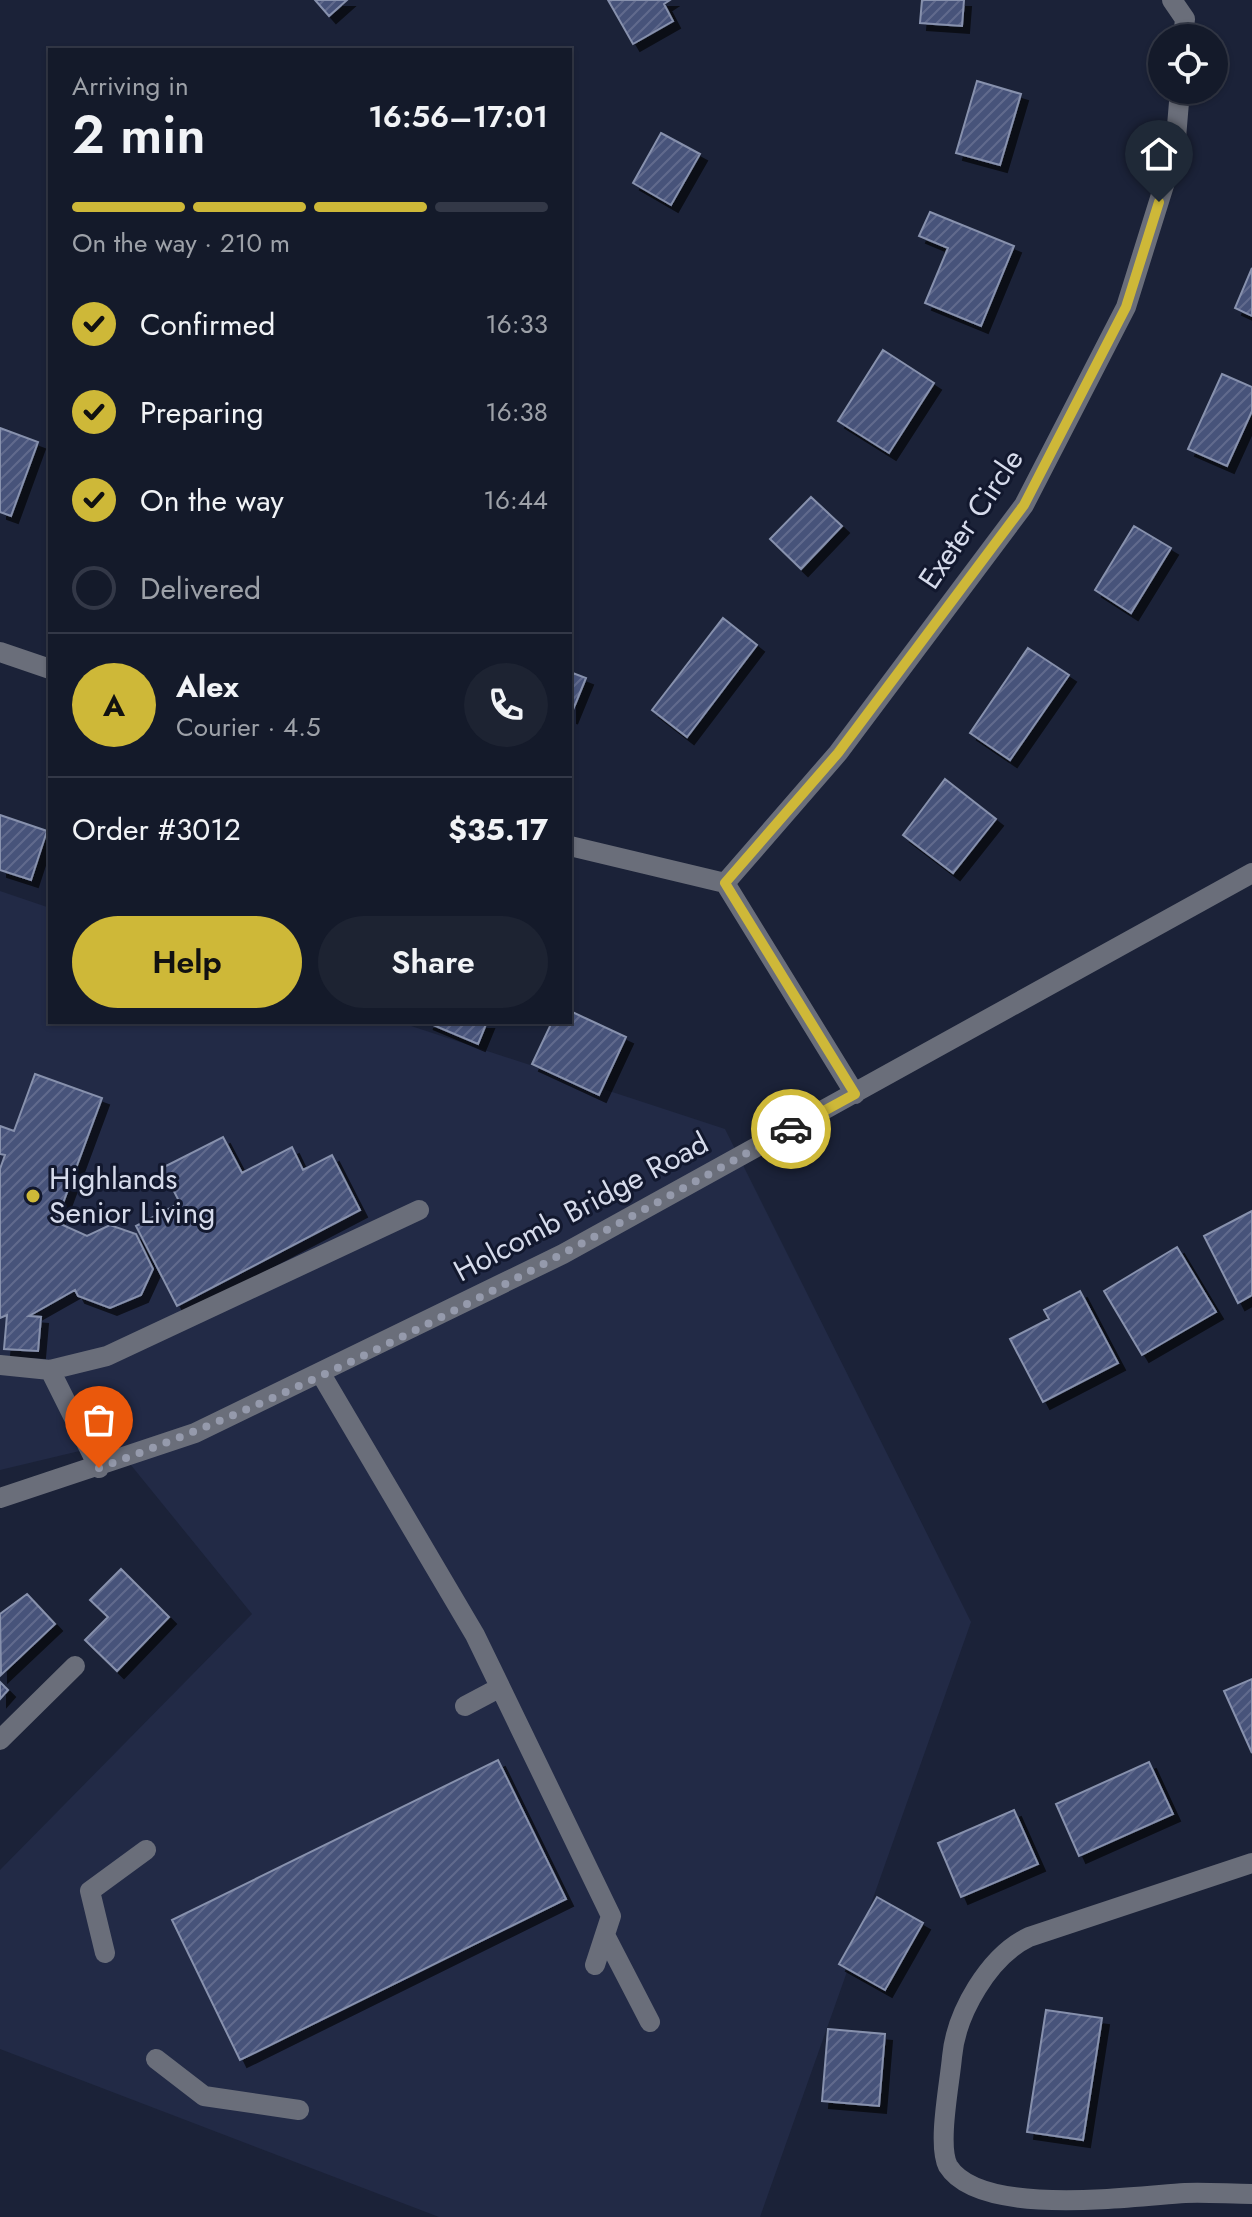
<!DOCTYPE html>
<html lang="en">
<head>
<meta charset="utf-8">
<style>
  :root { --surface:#141a2a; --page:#1d2332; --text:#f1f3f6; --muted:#9da1a8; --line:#333847; --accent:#ceb838 }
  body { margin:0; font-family:Jost,sans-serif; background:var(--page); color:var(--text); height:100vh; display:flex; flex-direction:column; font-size:30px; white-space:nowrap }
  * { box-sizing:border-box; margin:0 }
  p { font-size:26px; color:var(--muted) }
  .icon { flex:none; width:44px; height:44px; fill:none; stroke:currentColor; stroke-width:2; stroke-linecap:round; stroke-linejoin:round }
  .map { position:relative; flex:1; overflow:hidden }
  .drawer { position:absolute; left:48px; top:48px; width:524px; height:976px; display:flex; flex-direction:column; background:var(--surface); border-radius:0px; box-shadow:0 2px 6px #0004,0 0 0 2px var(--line) }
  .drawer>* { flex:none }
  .fabs { position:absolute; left:1148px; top:24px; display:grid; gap:16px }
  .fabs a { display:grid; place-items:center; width:80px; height:80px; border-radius:50%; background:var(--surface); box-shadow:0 2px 6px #0004,0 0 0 2px var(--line); font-size:40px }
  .pin { position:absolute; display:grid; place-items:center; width:68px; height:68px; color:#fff; margin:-82px -34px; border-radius:50% 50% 50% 0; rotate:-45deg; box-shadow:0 0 8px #0007 }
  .pin .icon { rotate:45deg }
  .courier { position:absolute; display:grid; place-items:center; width:80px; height:80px; margin:-40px; border:6px solid #ceb838; border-radius:50%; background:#fff; color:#222; box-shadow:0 2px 10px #0007 }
  .headline em { font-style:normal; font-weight:600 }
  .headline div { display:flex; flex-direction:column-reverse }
  .headline { display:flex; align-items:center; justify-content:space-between; height:136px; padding:0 24px }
  h1 { font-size:52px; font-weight:600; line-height:60px }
  .bar { display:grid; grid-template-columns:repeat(4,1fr); gap:12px 8px; align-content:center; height:96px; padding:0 24px }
  .bar i { height:10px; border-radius:6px; background:var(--line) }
  .bar .current { background:var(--accent) }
  .bar p { grid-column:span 4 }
  .line { display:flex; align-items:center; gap:20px; padding:0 24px; border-top:2px solid var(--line) }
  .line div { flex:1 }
  .round { display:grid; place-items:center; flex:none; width:84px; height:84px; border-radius:42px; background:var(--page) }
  ol { padding:0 24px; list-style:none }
  li { display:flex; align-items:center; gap:24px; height:88px }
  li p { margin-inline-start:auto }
  li .icon { padding:8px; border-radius:50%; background:var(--accent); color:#111; stroke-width:4 }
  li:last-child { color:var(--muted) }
  li i { width:44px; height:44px; border:4px solid var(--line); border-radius:50% }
  .action { display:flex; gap:16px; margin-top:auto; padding:16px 24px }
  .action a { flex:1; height:92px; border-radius:48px; background:var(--accent); color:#111; font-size:32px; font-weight:600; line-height:92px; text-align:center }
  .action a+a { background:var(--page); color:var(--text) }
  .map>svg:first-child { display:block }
  .built { fill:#222a46 }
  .building { fill:url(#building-hatch); stroke:#8791ad; stroke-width:2; filter:url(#shadow) }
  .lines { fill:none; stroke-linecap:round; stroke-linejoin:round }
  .minor { stroke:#6a6e7a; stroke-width:20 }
  .done { stroke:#959aac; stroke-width:8; stroke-dasharray:0 14.4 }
  .route { stroke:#ceb838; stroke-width:10 }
  .poi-dot { fill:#ceb838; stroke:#12182e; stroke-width:3 }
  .labels { text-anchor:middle; stroke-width:6; stroke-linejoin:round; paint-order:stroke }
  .street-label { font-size:30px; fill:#d6dbeb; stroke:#12182e }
  .poi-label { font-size:30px; fill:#d6dbeb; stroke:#12182e; text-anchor:start }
</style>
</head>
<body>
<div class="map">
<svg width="1252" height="2217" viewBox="0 0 1252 2217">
  <defs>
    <pattern id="building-hatch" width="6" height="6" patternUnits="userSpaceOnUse" patternTransform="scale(2)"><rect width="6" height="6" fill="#47527a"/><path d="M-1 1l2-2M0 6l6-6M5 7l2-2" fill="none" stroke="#616a8d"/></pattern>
    <filter id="shadow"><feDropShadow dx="7" dy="7" stdDeviation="0" flood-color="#0009"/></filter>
  </defs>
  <rect width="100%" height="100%" fill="#1b2238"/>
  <path class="built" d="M 0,891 L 50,908 L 50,1022 L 399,1022 L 725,1129 L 971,1622 L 760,2217 L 439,2217 L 0,2049 L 0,1870 L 252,1614 L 113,1443 L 0,1470 Z"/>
  <path class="building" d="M 315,0 L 347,0 L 329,16 Z
    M 608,0 L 670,0 L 664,4 L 673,21 L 633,44 Z
    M 922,0 L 964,0 L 962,26 L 920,23 Z
    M 977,81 L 1021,94 L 1000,165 L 956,153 Z
    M 661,133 L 700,154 L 671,205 L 633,183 Z
    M 930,212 L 1014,246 L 981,326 L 925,303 L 948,248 L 919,236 Z
    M 1252,268 L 1252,316 L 1235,308 Z
    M 883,350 L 934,383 L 889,453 L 838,421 Z
    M 1222,374 L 1252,387 L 1252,411 L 1227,466 L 1188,449 Z
    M 0,428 L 38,442 L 11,516 L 0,512 Z
    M 811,497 L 842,526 L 801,569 L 770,539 Z
    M 1134,526 L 1171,548 L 1131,613 L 1095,590 Z
    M 723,618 L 757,645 L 687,737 L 652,710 Z
    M 1028,648 L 1069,675 L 1010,760 L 970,733 Z
    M 570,672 L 586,678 L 570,717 Z
    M 945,779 L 996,819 L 953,873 L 903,835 Z
    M 0,815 L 47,831 L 31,880 L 0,870 Z
    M 570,1011 L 626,1037 L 599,1095 L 532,1064 L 552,1022 L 570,1022 Z
    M 426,1022 L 487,1022 L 478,1044 Z
    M 35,1074 L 102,1098 L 56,1222 L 87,1236 L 110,1225 L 136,1234 L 153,1269 L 141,1295 L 110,1308 L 78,1296 L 75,1290 L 29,1316 L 41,1317 L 38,1351 L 4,1349 L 7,1315 L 0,1318 L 0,1169 L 5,1155 L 0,1154 L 0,1126 L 14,1131 Z
    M 223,1137 L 242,1173 L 292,1147 L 303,1170 L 332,1155 L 360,1210 L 177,1306 L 136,1226 L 180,1203 L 162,1168 Z
    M 1252,1211 L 1252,1295 L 1238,1303 L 1204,1236 Z
    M 1177,1247 L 1216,1312 L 1142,1355 L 1104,1291 Z
    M 1080,1291 L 1118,1363 L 1043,1402 L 1010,1339 L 1049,1319 L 1044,1310 Z
    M 121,1569 L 169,1617 L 117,1671 L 85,1640 L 108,1617 L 90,1600 Z
    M 27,1594 L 55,1624 L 1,1675 L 0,1614 Z
    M 1252,1679 L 1252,1753 L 1224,1691 Z
    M 0,1682 L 8,1690 L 0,1699 Z
    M 498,1760 L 566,1899 L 240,2060 L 172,1920 Z
    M 1149,1762 L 1173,1814 L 1079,1856 L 1056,1804 Z
    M 1014,1810 L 1038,1864 L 961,1897 L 938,1843 Z
    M 877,1897 L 923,1923 L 885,1990 L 839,1964 Z
    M 1046,2010 L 1102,2018 L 1083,2140 L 1027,2132 Z
    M 828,2029 L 885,2034 L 879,2106 L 822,2101 Z"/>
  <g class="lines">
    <path class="minor" d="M 1172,0 L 1185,19 L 1183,38
      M 0,652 L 50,669
      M 570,846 L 725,883 L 855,1094
      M 725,883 L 838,753 L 1024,505 L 1126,307 L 1175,150 L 1180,90
      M 0,1365 L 50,1370 L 107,1356 L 419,1210
      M 50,1370 L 99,1468
      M 321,1374 L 475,1635 L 611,1916 L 595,1965
      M 0,1498 L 195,1433 L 563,1254 L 1252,873
      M 465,1706 L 499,1688
      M 0,1740 L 75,1666
      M 1252,1863 L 1029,1937 C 989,1956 956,2013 952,2057 C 950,2082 937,2145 948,2166 C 980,2217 1126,2197 1185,2193 C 1207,2192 1230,2194 1252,2194
      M 605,1935 L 650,2022
      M 105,1953 L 90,1891 L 146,1850
      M 156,2059 L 204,2096 L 299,2110"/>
  </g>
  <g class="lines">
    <path class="done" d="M 99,1468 C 339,1382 568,1251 791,1129"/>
    <path class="route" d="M 791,1129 L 855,1094 L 725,883 L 838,753 L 1024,505 L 1126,307 L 1159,202"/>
  </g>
  <circle class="poi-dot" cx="33" cy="1196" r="8"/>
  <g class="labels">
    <g class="street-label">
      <text transform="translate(971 519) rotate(-56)" y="10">Exeter Circle</text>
      <text transform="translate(581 1207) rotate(-28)" y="10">Holcomb Bridge Road</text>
    </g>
    <g class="poi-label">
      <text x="49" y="1189">Highlands<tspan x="49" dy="34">Senior Living</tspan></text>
    </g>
  </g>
</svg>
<div class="fabs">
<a><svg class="icon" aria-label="locate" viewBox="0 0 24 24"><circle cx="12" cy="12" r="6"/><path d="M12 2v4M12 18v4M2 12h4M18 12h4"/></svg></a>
</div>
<div class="pin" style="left:99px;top:1468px;background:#ea580c"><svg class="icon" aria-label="bag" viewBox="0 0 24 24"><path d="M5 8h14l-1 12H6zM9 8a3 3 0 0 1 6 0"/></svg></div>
<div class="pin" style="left:1159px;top:202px;background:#1f2937"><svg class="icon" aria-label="home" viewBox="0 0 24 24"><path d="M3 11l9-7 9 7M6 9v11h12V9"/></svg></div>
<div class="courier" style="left:791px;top:1129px"><svg class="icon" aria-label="car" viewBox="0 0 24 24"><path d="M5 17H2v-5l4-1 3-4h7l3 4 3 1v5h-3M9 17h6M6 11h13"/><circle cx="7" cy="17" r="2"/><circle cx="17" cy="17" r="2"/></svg></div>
<section class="drawer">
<div class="headline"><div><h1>2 min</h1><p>Arriving in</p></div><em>16:56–17:01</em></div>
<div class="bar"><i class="current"></i><i class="current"></i><i class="current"></i><i></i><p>On the way · 210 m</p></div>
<ol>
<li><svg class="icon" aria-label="check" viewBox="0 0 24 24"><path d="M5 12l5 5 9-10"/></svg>Confirmed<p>16:33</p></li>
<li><svg class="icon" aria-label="check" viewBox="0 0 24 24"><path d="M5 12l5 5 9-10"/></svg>Preparing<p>16:38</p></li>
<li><svg class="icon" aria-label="check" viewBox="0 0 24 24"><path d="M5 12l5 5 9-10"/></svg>On the way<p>16:44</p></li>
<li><i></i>Delivered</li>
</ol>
<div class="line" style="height:144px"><b class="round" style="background:var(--accent);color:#111">A</b><div><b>Alex</b><p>Courier · 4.5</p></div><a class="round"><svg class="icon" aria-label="phone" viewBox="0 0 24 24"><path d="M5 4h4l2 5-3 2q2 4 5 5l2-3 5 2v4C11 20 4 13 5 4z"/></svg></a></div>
<div class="line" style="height:104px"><div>Order #3012</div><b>$35.17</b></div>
<div class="action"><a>Help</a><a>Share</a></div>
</section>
</div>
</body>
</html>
